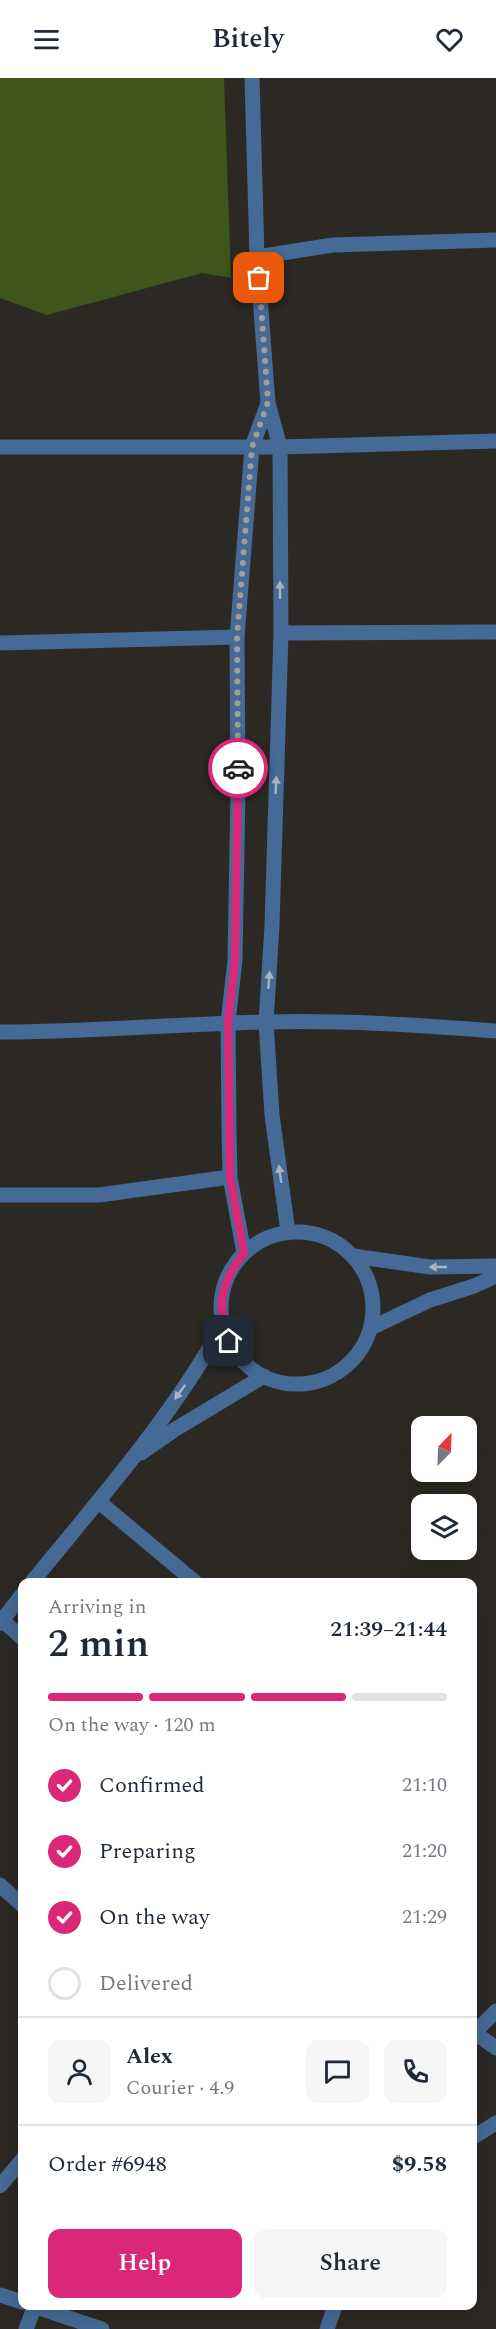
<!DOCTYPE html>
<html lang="en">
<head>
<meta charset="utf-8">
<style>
  :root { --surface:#fff; --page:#f6f6f7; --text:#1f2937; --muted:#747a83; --line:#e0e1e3; --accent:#db2777 }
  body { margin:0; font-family:Spectral,serif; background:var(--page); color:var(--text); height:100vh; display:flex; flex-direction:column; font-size:22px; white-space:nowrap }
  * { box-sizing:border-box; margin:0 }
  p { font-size:20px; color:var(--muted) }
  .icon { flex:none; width:33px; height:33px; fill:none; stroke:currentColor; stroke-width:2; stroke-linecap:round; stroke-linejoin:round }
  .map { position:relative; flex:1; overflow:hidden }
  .details { position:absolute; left:18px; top:1500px; width:459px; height:732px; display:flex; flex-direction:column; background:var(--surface); border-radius:12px; box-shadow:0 6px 24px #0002 }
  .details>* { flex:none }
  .needle { width:39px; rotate:23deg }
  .buttons { position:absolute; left:411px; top:1338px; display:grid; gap:12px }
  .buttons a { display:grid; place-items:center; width:66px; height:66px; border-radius:12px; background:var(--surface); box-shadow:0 6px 24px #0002; font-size:30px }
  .pin { position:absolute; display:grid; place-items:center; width:51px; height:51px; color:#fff; margin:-26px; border-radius:12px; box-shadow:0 3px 9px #0006 }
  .courier { position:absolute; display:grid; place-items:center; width:60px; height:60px; margin:-30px; border:4px solid #db2777; border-radius:50%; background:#fff; color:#222; box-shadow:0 2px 8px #0007 }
  .overview em { font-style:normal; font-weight:600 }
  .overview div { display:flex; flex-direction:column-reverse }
  .overview { display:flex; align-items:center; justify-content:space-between; height:102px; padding:0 30px }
  h1 { font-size:39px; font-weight:600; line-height:45px }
  .bar { display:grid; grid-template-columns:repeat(4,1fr); gap:9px 6px; align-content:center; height:72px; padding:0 30px }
  .bar i { height:8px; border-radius:4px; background:var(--line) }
  .bar .current { background:var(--accent) }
  .bar p { grid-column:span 4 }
  .line { display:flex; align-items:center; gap:15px; padding:0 30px; border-top:2px solid var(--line) }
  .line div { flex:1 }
  .round { display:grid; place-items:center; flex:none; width:63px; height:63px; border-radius:12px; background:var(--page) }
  ol { padding:0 30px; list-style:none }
  li { display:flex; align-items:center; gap:18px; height:66px }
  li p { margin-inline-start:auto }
  li .icon { padding:6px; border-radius:50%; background:var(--accent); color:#fff; stroke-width:4 }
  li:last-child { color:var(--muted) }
  li i { width:33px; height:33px; border:3px solid var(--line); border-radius:50% }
  .button { display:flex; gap:12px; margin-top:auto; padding:12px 30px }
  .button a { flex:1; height:69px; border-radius:12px; background:var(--accent); color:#fff; font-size:24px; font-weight:600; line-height:69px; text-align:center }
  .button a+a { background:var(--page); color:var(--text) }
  header { display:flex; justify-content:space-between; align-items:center; height:78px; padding:0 30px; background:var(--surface); font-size:27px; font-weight:600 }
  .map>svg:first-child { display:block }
  .green { fill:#3e5619 }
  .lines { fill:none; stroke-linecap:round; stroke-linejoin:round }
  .minor { stroke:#456a95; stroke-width:15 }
  .oneway { fill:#a8b5c1 }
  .done { stroke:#a09e9a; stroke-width:6; stroke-dasharray:0 10.8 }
  .route { stroke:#db2777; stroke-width:8 }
</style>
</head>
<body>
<header><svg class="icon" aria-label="menu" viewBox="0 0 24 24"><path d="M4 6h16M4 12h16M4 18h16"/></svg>Bitely<svg class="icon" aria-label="heart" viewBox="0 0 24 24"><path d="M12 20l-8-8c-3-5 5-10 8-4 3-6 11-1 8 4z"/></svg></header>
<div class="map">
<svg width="496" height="2251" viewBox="0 0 496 2251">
  <rect width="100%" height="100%" fill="#2c2924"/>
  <path class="green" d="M 0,0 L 224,0 L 231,200 L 202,195 L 47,237 L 0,220 Z"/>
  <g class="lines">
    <path class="minor" d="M 252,0 L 257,179 L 268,325 L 280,369 L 281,555 L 272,848 L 266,944 L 272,1037 L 288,1154
      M 257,179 L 333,167 L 496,162
      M 0,369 L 280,369 L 496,363
      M 281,555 L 496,554
      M 0,565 L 237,559
      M 0,954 C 88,954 176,946 264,944 C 342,942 419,947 496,953
      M 0,1117 L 99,1117 L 230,1099
      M221 1230a76 76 0 1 1 152 0a76 76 0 1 1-152 0Z
      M 244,1175 L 230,1099 L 229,1050 L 228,945 L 235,882 L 238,712 L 237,559 L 252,369 L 268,325
      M 353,1178 L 430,1189 L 496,1188
      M 373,1249 L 430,1222 L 474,1208 L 496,1198
      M 141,1375 L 174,1352 L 264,1298
      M 98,1423 L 195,1504
      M 32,1504 C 99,1422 171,1340 223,1247
      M 2,1542 L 22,1560
      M 0,1545 L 22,1517
      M 0,1807 L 22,1827
      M 472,1953 L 496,1970
      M 474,1955 L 496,1933
      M 472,2060 L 496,2045
      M 0,2108 L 22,2082
      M 0,2217 L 22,2224
      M 33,2228 L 102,2251
      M 26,2251 L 35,2228
      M 327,2251 L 335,2228"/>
  </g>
  <defs><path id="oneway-solid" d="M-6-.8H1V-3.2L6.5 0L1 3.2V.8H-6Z" transform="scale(1.5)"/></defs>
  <g class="oneway">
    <use href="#oneway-solid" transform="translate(280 512) rotate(-90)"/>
    <use href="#oneway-solid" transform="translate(276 707) rotate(-88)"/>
    <use href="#oneway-solid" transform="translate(269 902) rotate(-86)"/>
    <use href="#oneway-solid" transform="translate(280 1096) rotate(-98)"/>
    <use href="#oneway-solid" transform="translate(438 1189) rotate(180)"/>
    <use href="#oneway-solid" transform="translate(180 1314) rotate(126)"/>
  </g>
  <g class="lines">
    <path class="done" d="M 238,690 L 237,559 L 252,369 L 268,324 L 259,200"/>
    <path class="route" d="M 229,1263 C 216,1228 221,1204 244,1175 L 230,1099 L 229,1008 L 228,945 L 235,882 L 238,690"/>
  </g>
</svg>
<div class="buttons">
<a><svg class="needle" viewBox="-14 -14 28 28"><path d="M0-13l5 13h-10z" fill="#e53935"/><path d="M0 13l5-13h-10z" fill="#747a83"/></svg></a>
<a><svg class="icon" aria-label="layers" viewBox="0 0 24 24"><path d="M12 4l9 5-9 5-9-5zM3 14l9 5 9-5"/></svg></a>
</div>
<div class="pin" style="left:259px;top:200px;background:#ea580c"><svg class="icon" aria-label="bag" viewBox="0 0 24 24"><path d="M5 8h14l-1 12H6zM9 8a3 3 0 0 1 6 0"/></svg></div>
<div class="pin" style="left:229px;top:1263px;background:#1f2937"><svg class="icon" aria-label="home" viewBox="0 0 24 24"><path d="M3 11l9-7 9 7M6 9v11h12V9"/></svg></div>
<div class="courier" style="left:238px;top:690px"><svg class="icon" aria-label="car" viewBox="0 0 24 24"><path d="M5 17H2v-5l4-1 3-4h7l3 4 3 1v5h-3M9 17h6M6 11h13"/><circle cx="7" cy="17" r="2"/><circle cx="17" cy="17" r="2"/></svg></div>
<section class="details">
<div class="overview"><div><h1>2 min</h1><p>Arriving in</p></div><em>21:39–21:44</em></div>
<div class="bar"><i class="current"></i><i class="current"></i><i class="current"></i><i></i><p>On the way · 120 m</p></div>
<ol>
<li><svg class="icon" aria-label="check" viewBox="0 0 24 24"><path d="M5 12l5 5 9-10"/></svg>Confirmed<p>21:10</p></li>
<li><svg class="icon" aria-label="check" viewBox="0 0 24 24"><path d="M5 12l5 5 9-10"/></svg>Preparing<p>21:20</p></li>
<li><svg class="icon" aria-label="check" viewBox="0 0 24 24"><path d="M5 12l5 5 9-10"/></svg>On the way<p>21:29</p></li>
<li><i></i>Delivered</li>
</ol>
<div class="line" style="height:108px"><a class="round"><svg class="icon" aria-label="person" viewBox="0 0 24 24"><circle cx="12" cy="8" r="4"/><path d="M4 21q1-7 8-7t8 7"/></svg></a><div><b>Alex</b><p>Courier · 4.9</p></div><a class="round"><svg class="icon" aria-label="chat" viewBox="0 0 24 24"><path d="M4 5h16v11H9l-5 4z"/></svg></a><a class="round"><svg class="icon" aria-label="phone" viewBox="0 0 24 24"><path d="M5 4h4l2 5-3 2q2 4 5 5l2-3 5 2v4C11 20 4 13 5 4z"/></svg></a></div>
<div class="line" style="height:78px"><div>Order #6948</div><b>$9.58</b></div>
<div class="button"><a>Help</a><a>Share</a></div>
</section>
</div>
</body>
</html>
